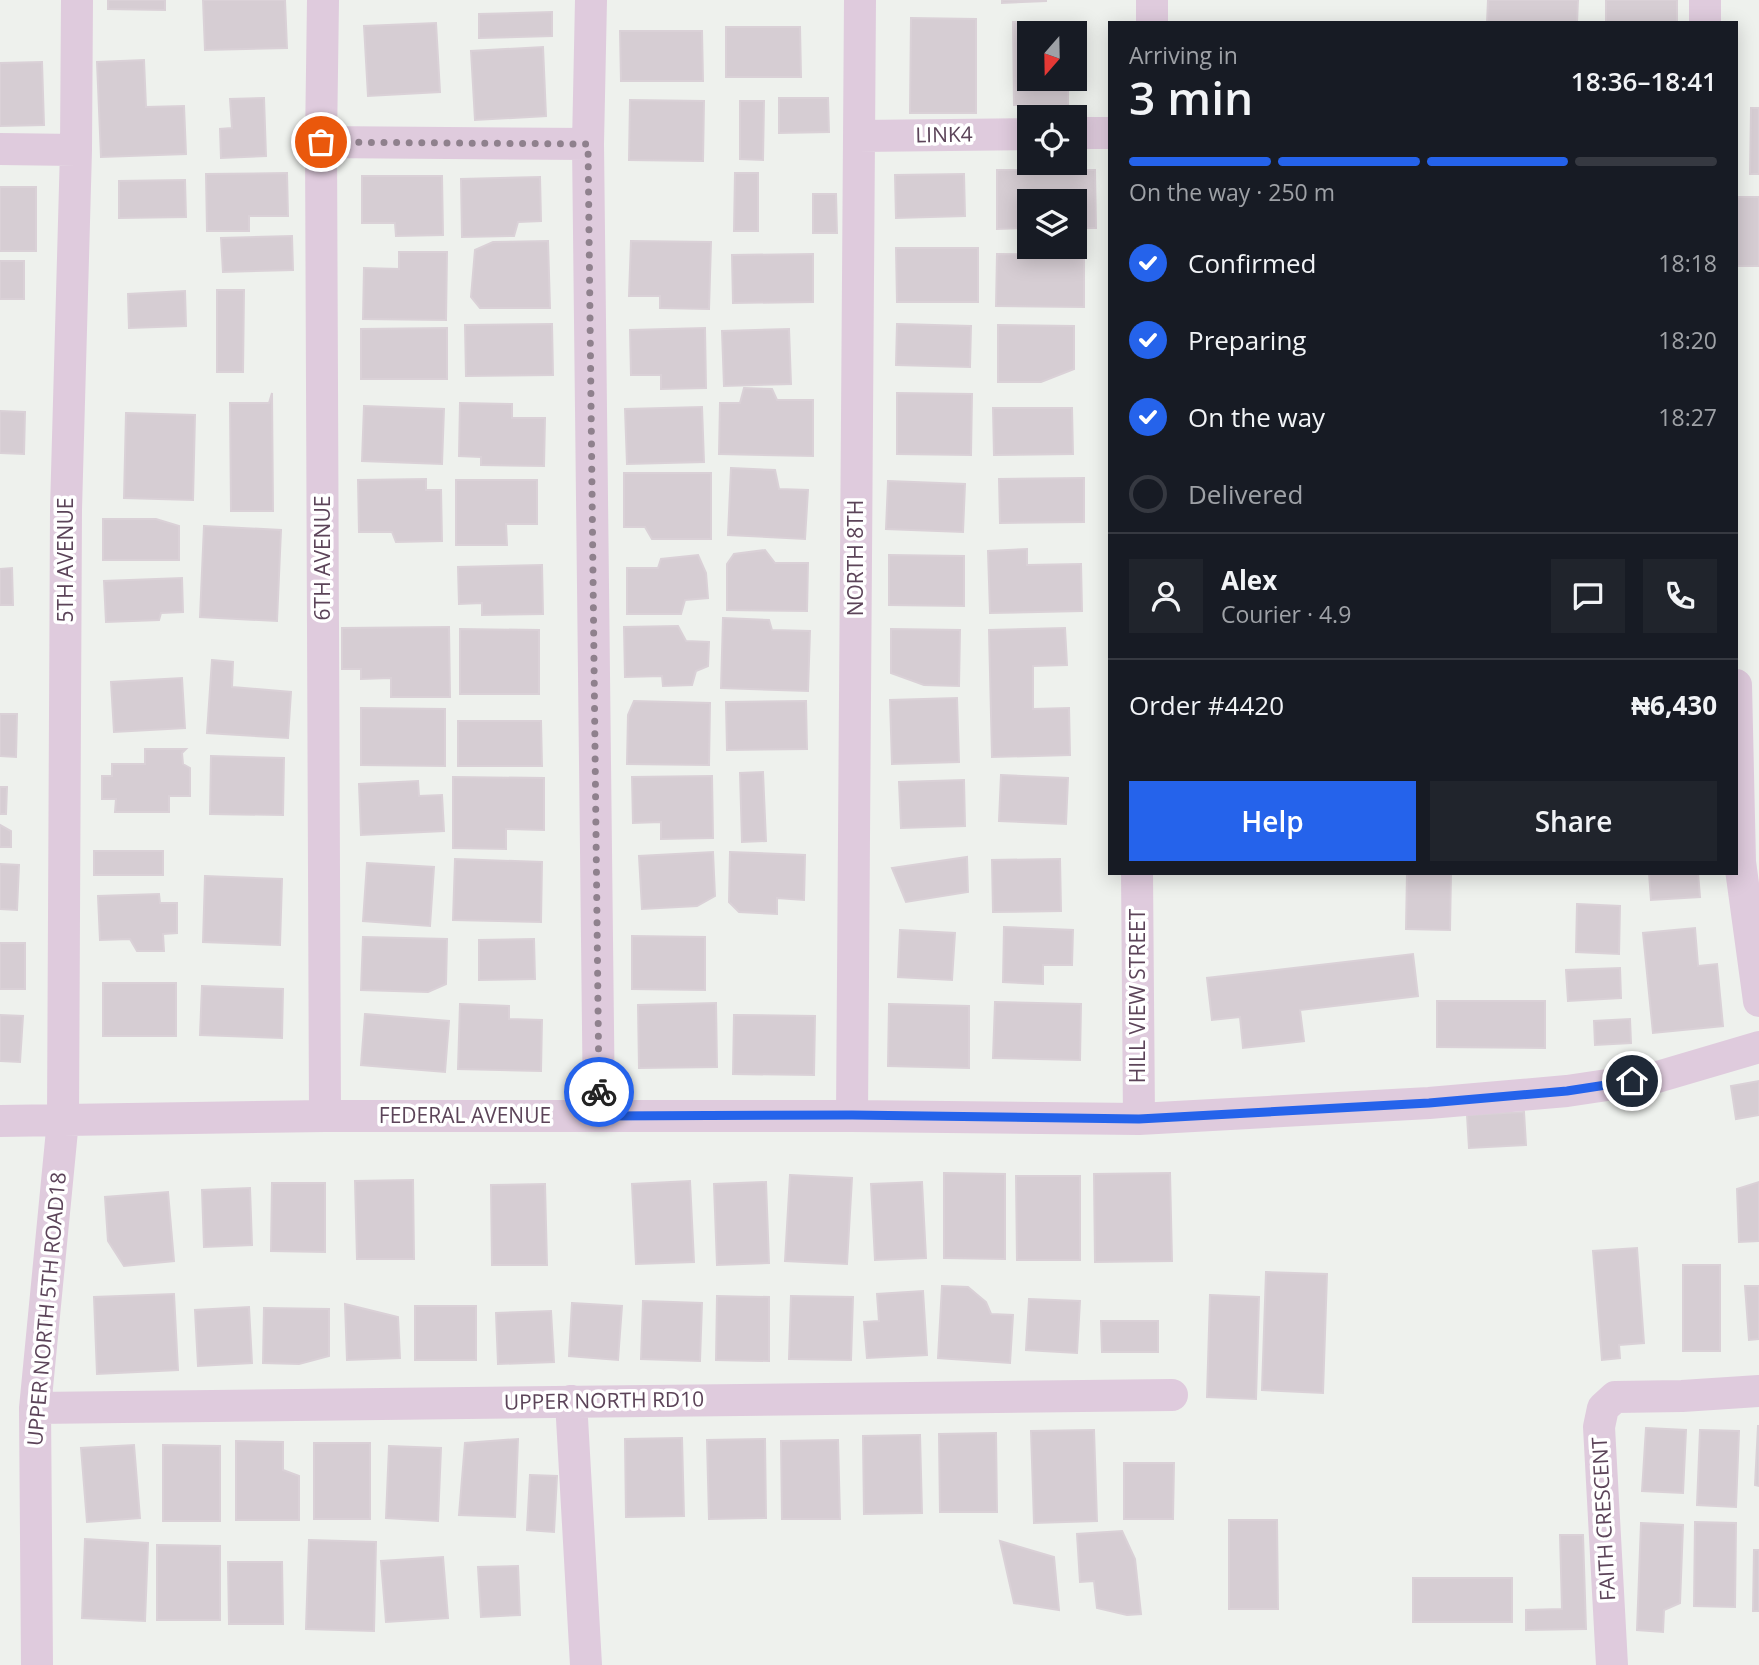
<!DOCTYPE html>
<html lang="en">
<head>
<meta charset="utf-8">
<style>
  :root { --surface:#171b24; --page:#20242c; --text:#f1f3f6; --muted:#9ea1a6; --line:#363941; --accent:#2563eb }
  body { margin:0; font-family:"Open Sans",sans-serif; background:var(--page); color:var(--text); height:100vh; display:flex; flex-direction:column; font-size:26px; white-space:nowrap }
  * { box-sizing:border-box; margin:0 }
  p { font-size:23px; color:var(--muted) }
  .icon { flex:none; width:38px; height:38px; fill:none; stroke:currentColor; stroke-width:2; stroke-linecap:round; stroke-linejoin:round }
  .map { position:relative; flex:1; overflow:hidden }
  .drawer { position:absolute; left:1108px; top:21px; width:630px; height:854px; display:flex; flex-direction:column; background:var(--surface); border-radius:0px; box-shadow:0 4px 18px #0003 }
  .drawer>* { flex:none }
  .needle { width:46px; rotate:200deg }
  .tools { position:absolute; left:1017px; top:21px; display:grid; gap:14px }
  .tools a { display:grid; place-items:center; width:70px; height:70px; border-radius:0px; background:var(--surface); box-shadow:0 4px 18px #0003; font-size:35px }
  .pin { position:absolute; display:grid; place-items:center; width:60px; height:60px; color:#fff; margin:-30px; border:4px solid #fff; border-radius:50%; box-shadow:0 2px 7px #0007 }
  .courier { position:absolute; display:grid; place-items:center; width:70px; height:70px; margin:-35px; border:5px solid #2563eb; border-radius:50%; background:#fff; color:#222; box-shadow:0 2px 9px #0007 }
  .overview em { font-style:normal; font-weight:600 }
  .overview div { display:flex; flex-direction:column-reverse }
  .overview { display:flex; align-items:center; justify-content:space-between; height:119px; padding:0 21px }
  h1 { font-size:46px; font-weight:600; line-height:52px }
  .bar { display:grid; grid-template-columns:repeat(4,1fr); gap:10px 7px; align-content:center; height:84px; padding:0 21px }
  .bar i { height:9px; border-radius:5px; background:var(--line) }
  .bar .on { background:var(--accent) }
  .bar p { grid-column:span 4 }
  .line { display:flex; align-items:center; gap:18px; padding:0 21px; border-top:2px solid var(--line) }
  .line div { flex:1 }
  .round { display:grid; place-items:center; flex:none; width:74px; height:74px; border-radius:0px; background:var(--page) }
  ol { padding:0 21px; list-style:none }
  li { display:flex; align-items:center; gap:21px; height:77px }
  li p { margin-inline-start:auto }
  li .icon { padding:7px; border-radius:50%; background:var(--accent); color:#fff; stroke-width:4 }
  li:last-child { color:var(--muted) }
  li i { width:38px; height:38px; border:4px solid var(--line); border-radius:50% }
  .action { display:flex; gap:14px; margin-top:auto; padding:14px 21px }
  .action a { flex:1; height:80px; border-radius:0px; background:var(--accent); color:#fff; font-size:28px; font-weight:600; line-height:80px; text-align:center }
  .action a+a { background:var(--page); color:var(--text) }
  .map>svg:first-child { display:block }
  .building { fill:#d6cdd3; stroke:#dad1d7; stroke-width:2 }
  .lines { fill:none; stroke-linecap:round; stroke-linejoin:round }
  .street { stroke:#dfcbdd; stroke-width:32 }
  .done { stroke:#8f818d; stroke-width:7; stroke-dasharray:0 12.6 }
  .route { stroke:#2563eb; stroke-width:9 }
  .labels { text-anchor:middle; stroke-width:7; stroke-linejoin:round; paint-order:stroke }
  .street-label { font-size:21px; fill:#5c4459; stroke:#fff }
</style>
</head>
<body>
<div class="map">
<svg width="1759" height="1665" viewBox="0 0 1759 1665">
  <rect width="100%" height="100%" fill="#eef1ed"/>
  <path class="building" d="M 108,0 L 165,0 L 165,10 L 108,9 Z
    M 203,0 L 285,0 L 287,48 L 205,50 Z
    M 1002,0 L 1046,0 L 1046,1 L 1002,3 Z
    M 1488,0 L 1578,0 L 1577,23 L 1487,23 Z
    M 1606,0 L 1677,0 L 1677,23 L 1606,23 Z
    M 552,12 L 552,36 L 479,38 L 479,14 Z
    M 911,18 L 976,19 L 976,113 L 910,113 Z
    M 1013,22 L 1067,22 L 1067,33 L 1029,33 L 1029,79 L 1068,79 L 1068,105 L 1014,105 Z
    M 436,23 L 440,92 L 368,96 L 364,26 Z
    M 726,27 L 800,27 L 801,77 L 726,77 Z
    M 620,31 L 702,31 L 703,81 L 621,81 Z
    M 543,47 L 546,116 L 475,120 L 471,51 Z
    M 144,60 L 146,107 L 184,106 L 186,154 L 101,157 L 97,62 Z
    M 42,62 L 44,125 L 0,126 L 0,63 Z
    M 264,98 L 266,156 L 221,158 L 220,129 L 232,128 L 230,99 Z
    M 779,98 L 828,98 L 829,132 L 779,133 Z
    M 630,100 L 704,101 L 703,161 L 629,160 Z
    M 740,101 L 764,101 L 763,160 L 740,159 Z
    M 1751,108 L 1759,108 L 1759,174 L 1750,174 Z
    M 997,170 L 1095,170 L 1096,228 L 1074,228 L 1074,201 L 1029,201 L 1029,228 L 997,229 Z
    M 287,173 L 288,216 L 249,216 L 249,231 L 207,231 L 206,174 Z
    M 735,173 L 758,173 L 758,231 L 734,231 Z
    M 964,174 L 965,216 L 896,218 L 895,175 Z
    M 362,176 L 442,176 L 443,235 L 396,236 L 395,223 L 362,223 Z
    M 540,177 L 541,221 L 518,222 L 514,236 L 462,237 L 461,179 Z
    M 185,180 L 186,217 L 119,218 L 119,181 Z
    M 0,187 L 36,187 L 36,251 L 0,251 Z
    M 813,194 L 836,194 L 837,233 L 813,233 Z
    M 1736,197 L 1759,197 L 1759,266 L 1736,266 Z
    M 292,236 L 293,270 L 223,272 L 221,238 Z
    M 548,241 L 550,308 L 480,308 L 471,297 L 475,250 L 493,242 Z
    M 631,241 L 711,242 L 709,309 L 660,308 L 660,296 L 629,296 Z
    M 896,248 L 978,248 L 978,302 L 897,302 Z
    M 399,252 L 447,252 L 446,320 L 363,319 L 364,268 L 399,269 Z
    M 813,254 L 813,302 L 733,303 L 732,255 Z
    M 997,254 L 1084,255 L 1084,307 L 996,306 Z
    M 0,261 L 24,261 L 24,299 L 0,299 Z
    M 217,290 L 244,290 L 243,372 L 217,372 Z
    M 185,291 L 186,326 L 129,328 L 128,294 Z
    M 552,324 L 553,375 L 466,376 L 465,325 Z
    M 897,324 L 971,326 L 970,367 L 896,365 Z
    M 998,325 L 1074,326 L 1074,369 L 1041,382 L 998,382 Z
    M 447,328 L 447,379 L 361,379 L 361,329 Z
    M 705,328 L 706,388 L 661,389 L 661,375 L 631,375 L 630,330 Z
    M 789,329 L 791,384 L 724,386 L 722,331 Z
    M 744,388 L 772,389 L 777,400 L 813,400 L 813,456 L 719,454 L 720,403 L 740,403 Z
    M 272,393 L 273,511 L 231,511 L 230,403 L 269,403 Z
    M 897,393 L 972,394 L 971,455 L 897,454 Z
    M 460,403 L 512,404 L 512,418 L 545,418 L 544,466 L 481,465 L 481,457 L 459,456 Z
    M 364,406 L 444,409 L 442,464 L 362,461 Z
    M 702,407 L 704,462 L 627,464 L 625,409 Z
    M 993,408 L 1072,408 L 1073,454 L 994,455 Z
    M 0,411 L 25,412 L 24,454 L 0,453 Z
    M 126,413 L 195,415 L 193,500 L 124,498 Z
    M 731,468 L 775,470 L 779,489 L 808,490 L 805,539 L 728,535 Z
    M 624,473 L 711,473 L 711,539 L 652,539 L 645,527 L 624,527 Z
    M 1084,478 L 1084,522 L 1000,523 L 999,479 Z
    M 426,479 L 426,490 L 441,490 L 442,541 L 396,542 L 392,532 L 359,532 L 358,480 Z
    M 456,480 L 537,480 L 537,524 L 506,524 L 507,545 L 456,545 Z
    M 888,481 L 965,484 L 963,532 L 886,529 Z
    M 103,519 L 156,519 L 179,526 L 179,560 L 103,560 Z
    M 204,526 L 281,530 L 277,621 L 200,617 Z
    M 1027,549 L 1027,565 L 1081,564 L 1082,611 L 990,613 L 988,551 Z
    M 765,550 L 775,563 L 808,563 L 807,611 L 727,610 L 727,564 L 734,554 Z
    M 698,555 L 706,573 L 708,598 L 685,600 L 681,614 L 627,614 L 627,568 L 658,568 L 661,559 Z
    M 889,555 L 964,556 L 964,606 L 889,605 Z
    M 542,565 L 543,614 L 482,615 L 482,603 L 459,604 L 458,567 Z
    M 12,568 L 13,605 L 0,605 L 0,569 Z
    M 182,578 L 183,612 L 161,613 L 159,620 L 106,622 L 104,581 Z
    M 723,618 L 769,620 L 772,630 L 810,631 L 808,691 L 721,688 Z
    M 678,626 L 686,641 L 709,642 L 708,666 L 696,671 L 692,685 L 663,686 L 662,676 L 625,677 L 624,627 Z
    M 449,627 L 450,697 L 391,697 L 391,678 L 361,679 L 361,669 L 342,669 L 342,628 Z
    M 1065,628 L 1067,665 L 1033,666 L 1033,709 L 1069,708 L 1070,755 L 992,757 L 989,630 Z
    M 460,629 L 539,630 L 539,694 L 460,694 Z
    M 891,629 L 960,630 L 959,686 L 924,685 L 891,673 Z
    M 212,660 L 233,662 L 232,687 L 291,692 L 288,738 L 207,733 Z
    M 182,678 L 185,728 L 114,732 L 111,682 Z
    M 957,698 L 959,762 L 892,764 L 890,700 Z
    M 634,701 L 710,703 L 709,765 L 627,764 L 628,715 Z
    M 806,701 L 807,749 L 727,750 L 726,702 Z
    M 361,708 L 445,709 L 445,766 L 361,765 Z
    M 0,714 L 17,714 L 16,757 L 0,756 Z
    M 458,721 L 541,721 L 542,766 L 458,766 Z
    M 145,749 L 186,749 L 182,753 L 183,764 L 190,768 L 190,796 L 169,796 L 169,812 L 115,812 L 116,799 L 102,799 L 102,776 L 112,776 L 112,764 L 145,764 Z
    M 211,756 L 284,758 L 283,815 L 210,814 Z
    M 763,772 L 766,841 L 742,842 L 740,773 Z
    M 1001,775 L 1068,778 L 1066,824 L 999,821 Z
    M 712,776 L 713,838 L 661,839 L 661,822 L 633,823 L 632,777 Z
    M 453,777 L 544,778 L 544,830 L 506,829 L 506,849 L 453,848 Z
    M 964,780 L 965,826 L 901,828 L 899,782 Z
    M 418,781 L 419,796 L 442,795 L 444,831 L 361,835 L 359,784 Z
    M 0,787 L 7,787 L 6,814 L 0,814 Z
    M 0,825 L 11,831 L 11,847 L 0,847 Z
    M 94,851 L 163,851 L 163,875 L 94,875 Z
    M 713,852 L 715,896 L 697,906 L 642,909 L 639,856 Z
    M 730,852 L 805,855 L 804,900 L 777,898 L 777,914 L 739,912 L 729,902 Z
    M 967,857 L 968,892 L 906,902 L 892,868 Z
    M 455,859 L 542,862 L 541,922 L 453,920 Z
    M 1060,859 L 1061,911 L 993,912 L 992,860 Z
    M 367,863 L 434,867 L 430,926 L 363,921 Z
    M 0,864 L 19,865 L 17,910 L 0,909 Z
    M 1407,873 L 1451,873 L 1450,930 L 1406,929 Z
    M 1649,873 L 1698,873 L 1700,897 L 1651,900 Z
    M 205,876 L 282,879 L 280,945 L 203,942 Z
    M 159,894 L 160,903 L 177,903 L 177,933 L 163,934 L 164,951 L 137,951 L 130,939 L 100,940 L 98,896 Z
    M 1577,904 L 1620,906 L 1619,954 L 1576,952 Z
    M 1004,927 L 1073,930 L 1072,965 L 1043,965 L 1043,984 L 1003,982 Z
    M 1695,928 L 1698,966 L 1717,964 L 1723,1026 L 1653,1033 L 1643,933 Z
    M 900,930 L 955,933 L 952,980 L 898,977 Z
    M 632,936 L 705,937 L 705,990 L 632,989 Z
    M 363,937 L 447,939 L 446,984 L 428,992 L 361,990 Z
    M 534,939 L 535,979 L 479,980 L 479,940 Z
    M 0,943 L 25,943 L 25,989 L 0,989 Z
    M 1413,954 L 1418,996 L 1300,1010 L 1304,1041 L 1243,1048 L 1240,1017 L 1212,1020 L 1207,978 Z
    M 1620,968 L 1621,998 L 1568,1001 L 1566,970 Z
    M 103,983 L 176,983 L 176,1036 L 103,1036 Z
    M 202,986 L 283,989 L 282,1038 L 200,1035 Z
    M 1437,1001 L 1545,1001 L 1545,1048 L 1437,1047 Z
    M 995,1002 L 1081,1004 L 1080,1060 L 993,1058 Z
    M 716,1003 L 717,1067 L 639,1068 L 638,1005 Z
    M 460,1004 L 509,1006 L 509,1019 L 542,1020 L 541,1071 L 458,1069 Z
    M 889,1004 L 969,1006 L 969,1068 L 888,1066 Z
    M 365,1014 L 449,1021 L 445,1072 L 361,1065 Z
    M 0,1015 L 23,1016 L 20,1062 L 0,1061 Z
    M 734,1015 L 815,1016 L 814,1075 L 733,1074 Z
    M 1630,1019 L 1631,1043 L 1595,1045 L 1594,1021 Z
    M 1759,1081 L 1759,1115 L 1736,1119 L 1731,1086 Z
    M 1524,1112 L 1526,1145 L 1469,1148 L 1467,1115 Z
    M 944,1173 L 1005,1174 L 1005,1259 L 944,1258 Z
    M 1170,1173 L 1172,1261 L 1095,1262 L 1094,1174 Z
    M 790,1175 L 852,1178 L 847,1264 L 785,1261 Z
    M 1016,1176 L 1080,1176 L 1080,1260 L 1017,1260 Z
    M 413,1180 L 414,1259 L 357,1259 L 355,1181 Z
    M 690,1181 L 694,1262 L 636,1264 L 632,1184 Z
    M 766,1182 L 769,1263 L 717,1265 L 714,1184 Z
    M 922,1182 L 926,1258 L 875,1260 L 871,1184 Z
    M 1759,1182 L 1759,1241 L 1739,1242 L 1737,1189 Z
    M 272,1183 L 325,1183 L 325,1252 L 271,1251 Z
    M 545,1184 L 547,1265 L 492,1265 L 491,1185 Z
    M 250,1188 L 252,1245 L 204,1247 L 202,1190 Z
    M 168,1192 L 174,1261 L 124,1266 L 108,1241 L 105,1197 Z
    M 1637,1248 L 1644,1343 L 1619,1345 L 1620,1358 L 1602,1360 L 1593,1251 Z
    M 1683,1265 L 1720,1265 L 1720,1351 L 1683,1351 Z
    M 1266,1272 L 1327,1274 L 1323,1393 L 1262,1390 Z
    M 942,1286 L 968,1287 L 986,1302 L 991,1314 L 1013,1315 L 1010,1363 L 938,1358 Z
    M 1745,1286 L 1759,1286 L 1759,1339 L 1749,1340 Z
    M 923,1291 L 927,1355 L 867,1358 L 864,1322 L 879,1321 L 877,1294 Z
    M 174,1294 L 178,1370 L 97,1374 L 94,1297 Z
    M 1210,1295 L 1259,1297 L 1256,1399 L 1207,1397 Z
    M 717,1296 L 769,1297 L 769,1361 L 716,1360 Z
    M 791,1296 L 853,1297 L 851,1360 L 789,1359 Z
    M 1029,1299 L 1080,1301 L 1077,1353 L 1026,1350 Z
    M 643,1301 L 702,1303 L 700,1361 L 641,1359 Z
    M 572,1303 L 622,1306 L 618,1360 L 569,1356 Z
    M 345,1304 L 398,1317 L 400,1358 L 347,1360 Z
    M 415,1306 L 476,1306 L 476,1360 L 415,1360 Z
    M 249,1307 L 252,1363 L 198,1366 L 195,1310 Z
    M 264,1308 L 329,1309 L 329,1356 L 299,1364 L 263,1363 Z
    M 551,1311 L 554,1362 L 498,1364 L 496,1313 Z
    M 1101,1321 L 1158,1321 L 1158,1352 L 1102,1352 Z
    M 1758,1426 L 1759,1426 L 1759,1486 L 1755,1485 Z
    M 1646,1428 L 1686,1430 L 1683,1493 L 1642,1491 Z
    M 1094,1430 L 1097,1521 L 1034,1523 L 1031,1431 Z
    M 1700,1430 L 1739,1431 L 1736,1507 L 1697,1505 Z
    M 996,1433 L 997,1512 L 940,1512 L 939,1434 Z
    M 920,1435 L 922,1513 L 864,1514 L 863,1436 Z
    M 682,1438 L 684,1516 L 626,1517 L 625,1439 Z
    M 518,1439 L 515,1517 L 459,1515 L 465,1443 Z
    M 765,1439 L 766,1518 L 709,1519 L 707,1440 Z
    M 838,1440 L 840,1519 L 782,1519 L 781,1441 Z
    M 236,1441 L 283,1442 L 283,1470 L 299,1476 L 299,1520 L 236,1520 Z
    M 314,1443 L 370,1443 L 370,1519 L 314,1519 Z
    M 134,1445 L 140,1518 L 87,1522 L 81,1448 Z
    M 163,1445 L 220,1446 L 220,1521 L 163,1521 Z
    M 389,1446 L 441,1448 L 438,1521 L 386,1518 Z
    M 1124,1463 L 1174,1463 L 1173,1519 L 1124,1519 Z
    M 530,1475 L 557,1476 L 554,1532 L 527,1530 Z
    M 1229,1520 L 1277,1520 L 1278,1609 L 1229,1609 Z
    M 1695,1522 L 1736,1523 L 1735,1607 L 1694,1606 Z
    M 1641,1523 L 1683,1525 L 1680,1603 L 1664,1610 L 1663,1632 L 1637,1630 Z
    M 1122,1531 L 1135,1559 L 1141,1614 L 1127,1615 L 1097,1608 L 1094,1581 L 1080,1582 L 1077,1534 Z
    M 1560,1535 L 1583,1535 L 1586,1629 L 1526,1630 L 1526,1610 L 1562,1609 Z
    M 85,1539 L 148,1543 L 145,1621 L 82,1618 Z
    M 309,1540 L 376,1542 L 374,1631 L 306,1629 Z
    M 1000,1541 L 1054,1557 L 1059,1610 L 1014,1603 Z
    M 157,1545 L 220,1546 L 220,1620 L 157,1620 Z
    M 1754,1550 L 1759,1550 L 1759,1611 L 1753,1611 Z
    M 443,1557 L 448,1618 L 386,1622 L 381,1561 Z
    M 228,1562 L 282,1562 L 283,1624 L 229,1624 Z
    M 518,1566 L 520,1615 L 481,1617 L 478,1567 Z
    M 1413,1578 L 1512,1578 L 1512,1622 L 1413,1622 Z"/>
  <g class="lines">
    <path class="street" d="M 323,0 L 321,142 L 325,1116
      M 591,0 L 588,144 L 599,1116
      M 1152,0 L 1152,23
      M 1705,23 L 1705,0
      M 1074,133 L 1110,133
      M 859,136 L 1029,134
      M 321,142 L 588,144
      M 0,149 L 76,150
      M 1736,685 L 1740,862 L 1759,1001
      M 1137,873 L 1139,1119
      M 852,1116 L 860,0
      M 0,1121 L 325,1116 L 852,1116 L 1139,1119 L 1429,1103 L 1567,1091 L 1654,1078 L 1759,1047
      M 571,1401 L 586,1665
      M 35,1408 L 1172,1395
      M 37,1665 L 35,1408 L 63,1120 L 66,510 L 76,150 L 77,0
      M 1612,1665 L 1599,1427 L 1603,1408 L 1615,1397 L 1682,1396 L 1759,1391"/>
  </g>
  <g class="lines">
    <path class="done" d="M 321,142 L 588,144 L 599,1092"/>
    <path class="route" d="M 599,1092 L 599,1116 L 852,1115 L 1139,1119 L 1429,1103 L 1567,1091 L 1632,1081"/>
  </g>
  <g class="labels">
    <g class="street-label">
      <text transform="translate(944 135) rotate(-1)" y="7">LINK4</text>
      <text transform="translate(323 558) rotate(-90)" y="7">6TH AVENUE</text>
      <text transform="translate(856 558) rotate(-90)" y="7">NORTH 8TH</text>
      <text transform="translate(66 560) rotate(-90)" y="7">5TH AVENUE</text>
      <text transform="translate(1138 996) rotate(-90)" y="7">HILL VIEW STREET</text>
      <text x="465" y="1123">FEDERAL AVENUE</text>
      <text transform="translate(47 1309) rotate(-85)" y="7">UPPER NORTH 5TH ROAD18</text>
      <text transform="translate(604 1401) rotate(-1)" y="7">UPPER NORTH RD10</text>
      <text transform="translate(1604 1519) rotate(-93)" y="7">FAITH CRESCENT</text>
    </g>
  </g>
</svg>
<div class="tools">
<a><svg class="needle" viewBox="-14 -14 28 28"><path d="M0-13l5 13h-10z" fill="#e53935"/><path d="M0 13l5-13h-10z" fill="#9ea1a6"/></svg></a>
<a><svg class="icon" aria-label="locate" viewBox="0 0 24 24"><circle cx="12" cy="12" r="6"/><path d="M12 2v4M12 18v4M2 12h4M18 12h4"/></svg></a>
<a><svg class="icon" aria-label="layers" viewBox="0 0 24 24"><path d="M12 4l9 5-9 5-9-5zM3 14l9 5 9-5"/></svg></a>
</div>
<div class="pin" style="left:321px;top:142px;background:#ea580c"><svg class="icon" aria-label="bag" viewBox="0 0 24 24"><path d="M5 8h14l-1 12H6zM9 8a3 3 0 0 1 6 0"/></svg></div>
<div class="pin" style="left:1632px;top:1081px;background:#1f2937"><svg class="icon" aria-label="home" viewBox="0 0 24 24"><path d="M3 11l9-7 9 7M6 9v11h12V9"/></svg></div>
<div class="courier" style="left:599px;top:1092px"><svg class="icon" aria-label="bike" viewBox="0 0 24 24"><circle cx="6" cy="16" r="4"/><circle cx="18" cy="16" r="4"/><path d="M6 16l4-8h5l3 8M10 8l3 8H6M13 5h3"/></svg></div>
<section class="drawer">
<div class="overview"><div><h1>3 min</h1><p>Arriving in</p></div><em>18:36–18:41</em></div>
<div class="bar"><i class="on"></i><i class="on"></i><i class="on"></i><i></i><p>On the way · 250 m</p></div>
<ol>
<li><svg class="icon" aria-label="check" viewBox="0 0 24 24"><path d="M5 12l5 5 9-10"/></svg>Confirmed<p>18:18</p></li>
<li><svg class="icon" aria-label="check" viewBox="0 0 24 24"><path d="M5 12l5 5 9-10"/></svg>Preparing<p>18:20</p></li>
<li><svg class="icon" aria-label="check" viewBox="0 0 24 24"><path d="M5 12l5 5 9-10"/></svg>On the way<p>18:27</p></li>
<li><i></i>Delivered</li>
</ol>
<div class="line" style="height:126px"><a class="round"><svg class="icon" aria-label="person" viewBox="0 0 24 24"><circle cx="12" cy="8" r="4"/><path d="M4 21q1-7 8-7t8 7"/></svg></a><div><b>Alex</b><p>Courier · 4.9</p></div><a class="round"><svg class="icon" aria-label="chat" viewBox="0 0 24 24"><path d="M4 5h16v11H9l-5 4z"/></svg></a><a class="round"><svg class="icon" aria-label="phone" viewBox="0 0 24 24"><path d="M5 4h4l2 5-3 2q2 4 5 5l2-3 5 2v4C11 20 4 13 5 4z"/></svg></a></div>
<div class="line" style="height:91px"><div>Order #4420</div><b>₦6,430</b></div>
<div class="action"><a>Help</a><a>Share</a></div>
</section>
</div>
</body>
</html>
